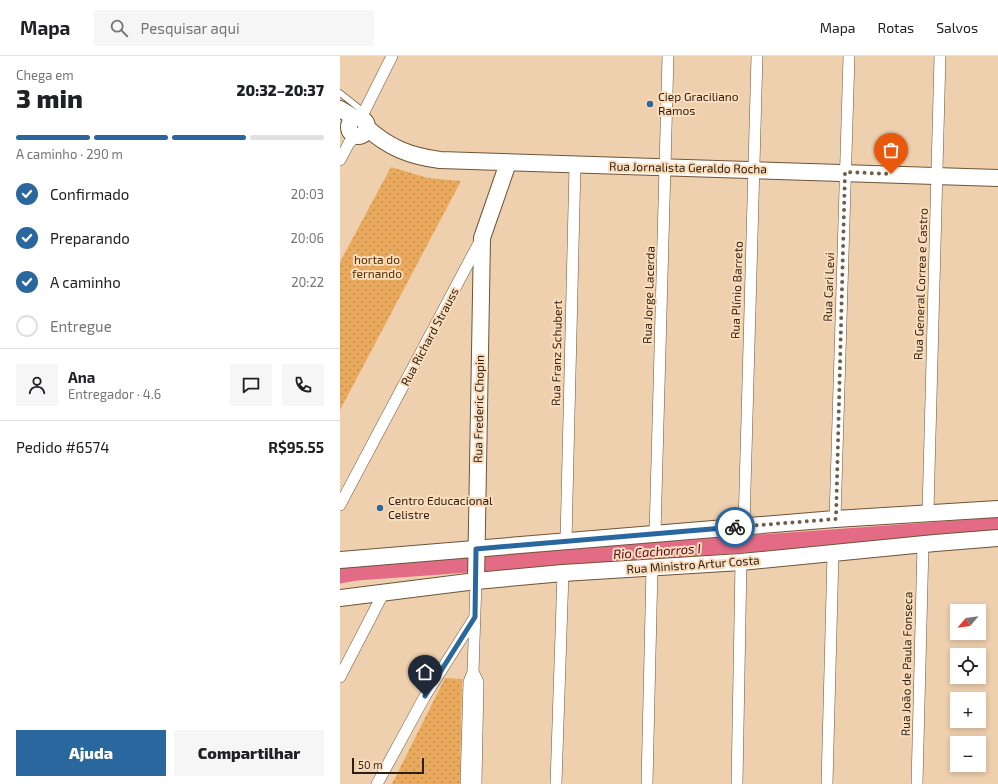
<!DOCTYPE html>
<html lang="pt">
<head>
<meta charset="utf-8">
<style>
  :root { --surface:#fff; --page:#f6f6f6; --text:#202124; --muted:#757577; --line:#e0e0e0; --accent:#2a679e }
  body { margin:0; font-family:"Exo 2",sans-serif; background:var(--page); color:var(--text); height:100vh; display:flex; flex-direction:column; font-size:15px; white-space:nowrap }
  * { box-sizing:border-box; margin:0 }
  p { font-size:13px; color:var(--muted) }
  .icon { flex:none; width:22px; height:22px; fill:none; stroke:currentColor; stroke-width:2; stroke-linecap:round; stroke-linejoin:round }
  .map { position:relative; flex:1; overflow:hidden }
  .sheet { display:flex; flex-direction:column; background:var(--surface); width:340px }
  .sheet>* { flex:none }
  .needle { width:26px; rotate:241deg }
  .fabs { position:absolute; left:610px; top:548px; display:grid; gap:8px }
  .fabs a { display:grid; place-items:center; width:36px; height:36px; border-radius:0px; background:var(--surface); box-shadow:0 2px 6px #0003; font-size:20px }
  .scale { position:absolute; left:12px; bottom:10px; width:72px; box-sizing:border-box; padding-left:4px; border:2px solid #2b1f13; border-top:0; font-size:11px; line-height:14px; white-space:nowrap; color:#2b1f13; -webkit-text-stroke:3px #fbdcbb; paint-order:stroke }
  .pin { position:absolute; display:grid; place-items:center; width:34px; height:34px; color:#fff; margin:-41px -17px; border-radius:50% 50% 50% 0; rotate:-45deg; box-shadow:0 0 4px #0007 }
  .pin .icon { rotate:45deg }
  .courier { position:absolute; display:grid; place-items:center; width:40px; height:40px; margin:-20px; border:3px solid #2a679e; border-radius:50%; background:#fff; color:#222; box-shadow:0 1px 5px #0007 }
  .head em { font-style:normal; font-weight:800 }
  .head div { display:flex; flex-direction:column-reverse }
  .head { display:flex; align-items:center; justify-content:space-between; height:68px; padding:0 16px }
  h1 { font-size:26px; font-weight:800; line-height:30px }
  .bar { display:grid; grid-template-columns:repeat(4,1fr); gap:6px 4px; align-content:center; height:48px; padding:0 16px }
  .bar i { height:5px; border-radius:3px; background:var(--line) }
  .bar .active { background:var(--accent) }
  .bar p { grid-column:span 4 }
  .line { display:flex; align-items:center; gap:10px; padding:0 16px; border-top:1px solid var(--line) }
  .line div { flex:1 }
  .round { display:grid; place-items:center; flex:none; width:42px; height:42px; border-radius:0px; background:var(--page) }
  ol { padding:0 16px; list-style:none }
  li { display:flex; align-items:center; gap:12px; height:44px }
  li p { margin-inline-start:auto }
  li .icon { padding:4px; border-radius:50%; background:var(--accent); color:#fff; stroke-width:4 }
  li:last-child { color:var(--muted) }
  li i { width:22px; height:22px; border:2px solid var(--line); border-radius:50% }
  .primary-button { display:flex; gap:8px; margin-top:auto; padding:8px 16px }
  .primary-button a { flex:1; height:46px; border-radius:0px; background:var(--accent); color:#fff; font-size:16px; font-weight:800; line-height:46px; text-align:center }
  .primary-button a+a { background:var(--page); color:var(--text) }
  header { display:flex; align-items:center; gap:24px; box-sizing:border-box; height:56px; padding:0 20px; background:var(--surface); border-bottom:1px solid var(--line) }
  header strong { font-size:19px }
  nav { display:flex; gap:22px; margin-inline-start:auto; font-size:14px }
  .search { width:280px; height:36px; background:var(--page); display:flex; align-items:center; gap:10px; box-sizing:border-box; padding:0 14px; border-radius:0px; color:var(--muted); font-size:15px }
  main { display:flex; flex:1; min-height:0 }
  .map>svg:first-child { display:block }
  .park { fill:url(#park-dots) }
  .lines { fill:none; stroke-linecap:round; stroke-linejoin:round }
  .river { stroke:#e46b85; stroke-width:17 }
  .lane-casing { stroke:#6f5437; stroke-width:7 }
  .street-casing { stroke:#6f5437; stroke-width:12 }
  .secondary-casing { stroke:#6f5437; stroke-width:18 }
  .lane { stroke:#fff; stroke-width:5.5 }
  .street { stroke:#fff; stroke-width:11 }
  .secondary { stroke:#fff; stroke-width:16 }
  .done { stroke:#6f5d49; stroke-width:4; stroke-dasharray:0 7.2 }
  .route { stroke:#2a679e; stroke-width:5 }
  .poi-dot { fill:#2a679e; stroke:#fbdcbb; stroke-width:1.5 }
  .labels { text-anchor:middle; stroke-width:4; stroke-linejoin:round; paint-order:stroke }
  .poi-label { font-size:12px; fill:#2b1f13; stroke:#fbdcbb; text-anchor:start }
  .street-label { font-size:12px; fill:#2b1f13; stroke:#fbdcbb }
  .park-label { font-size:12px; fill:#513103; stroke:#fbdcbb }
  .water-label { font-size:13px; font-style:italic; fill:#51031e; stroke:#fbdcbb }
</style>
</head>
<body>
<header>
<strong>Mapa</strong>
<div class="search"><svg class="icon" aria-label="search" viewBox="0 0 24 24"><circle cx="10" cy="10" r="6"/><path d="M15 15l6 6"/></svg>Pesquisar aqui</div>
<nav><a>Mapa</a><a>Rotas</a><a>Salvos</a></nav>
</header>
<main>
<section class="sheet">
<div class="head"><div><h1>3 min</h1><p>Chega em</p></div><em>20:32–20:37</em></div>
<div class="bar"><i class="active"></i><i class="active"></i><i class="active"></i><i></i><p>A caminho · 290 m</p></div>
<ol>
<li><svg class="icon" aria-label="check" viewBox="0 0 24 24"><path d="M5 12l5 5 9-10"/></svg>Confirmado<p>20:03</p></li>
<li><svg class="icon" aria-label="check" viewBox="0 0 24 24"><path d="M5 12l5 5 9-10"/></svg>Preparando<p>20:06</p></li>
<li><svg class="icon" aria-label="check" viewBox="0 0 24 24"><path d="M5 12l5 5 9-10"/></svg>A caminho<p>20:22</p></li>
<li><i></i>Entregue</li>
</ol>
<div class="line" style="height:72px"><a class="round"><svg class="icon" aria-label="person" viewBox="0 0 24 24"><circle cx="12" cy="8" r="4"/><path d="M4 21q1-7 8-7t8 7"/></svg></a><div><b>Ana</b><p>Entregador · 4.6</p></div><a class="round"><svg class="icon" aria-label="chat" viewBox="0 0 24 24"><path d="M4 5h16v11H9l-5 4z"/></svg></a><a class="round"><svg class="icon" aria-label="phone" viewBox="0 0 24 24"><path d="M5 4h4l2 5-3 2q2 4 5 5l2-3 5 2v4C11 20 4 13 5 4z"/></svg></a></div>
<div class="line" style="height:52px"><div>Pedido #6574</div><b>R$95.55</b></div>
<div class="primary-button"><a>Ajuda</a><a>Compartilhar</a></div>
</section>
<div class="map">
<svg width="658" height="728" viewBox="0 0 658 728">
  <defs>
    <pattern id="park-dots" width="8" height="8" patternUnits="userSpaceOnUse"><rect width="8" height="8" fill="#eaaa5e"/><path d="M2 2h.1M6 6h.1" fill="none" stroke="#be8a4c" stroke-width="1.8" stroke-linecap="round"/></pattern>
  </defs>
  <rect width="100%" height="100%" fill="#eecfae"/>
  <path class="park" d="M 51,111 L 88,122 L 121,125 L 0,354 L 0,206 Z
    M 105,622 L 122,623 L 120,728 L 52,728 Z"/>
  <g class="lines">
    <path class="river" d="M 0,519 L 17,516 L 658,470"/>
    <defs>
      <path id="lane" d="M 0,37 L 24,56"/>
      <path id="street" d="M 21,62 L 52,0
        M 0,104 L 9,87 L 17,79
        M 0,449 L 140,185
        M 588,456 L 600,0
        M 495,463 L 509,0
        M 404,470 L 417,0
        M 315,478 L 328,0
        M 226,485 L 235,109
        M 133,616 L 138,626 L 136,728
        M 0,621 L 44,536
        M 37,728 L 85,640 L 135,561
        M 126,728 L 129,626 L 133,616 L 136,525
        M 216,728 L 223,517
        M 307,728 L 312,512
        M 397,728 L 401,506
        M 487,728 L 493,498
        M 577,728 L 583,488"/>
      <path id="secondary" d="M 0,53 L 15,62
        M9 71a9 9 0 1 1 18 0a9 9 0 1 1-18 0Z
        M 26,71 C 49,92 70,100 100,104 L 658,122
        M 0,504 L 495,463 L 658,453
        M 136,525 L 142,182 L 168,107
        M 0,542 L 136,525 L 223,517 L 401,506 L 595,487 L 658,482"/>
    </defs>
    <use href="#lane" class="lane-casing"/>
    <use href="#street" class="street-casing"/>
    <use href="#secondary" class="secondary-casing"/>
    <use href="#lane" class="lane"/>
    <use href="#street" class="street"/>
    <use href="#secondary" class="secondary"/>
  </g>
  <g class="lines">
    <path class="done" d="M 395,471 L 496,463 L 505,116 L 551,118"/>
    <path class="route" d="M 85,640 L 135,561 L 136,493 L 395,471"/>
  </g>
  <g class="poi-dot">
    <circle cx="310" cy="48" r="4"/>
    <circle cx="40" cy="452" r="4"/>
  </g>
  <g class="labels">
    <g class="poi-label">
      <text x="318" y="45">Ciep Graciliano<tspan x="318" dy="14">Ramos</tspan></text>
      <text x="48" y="449">Centro Educacional<tspan x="48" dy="14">Celistre</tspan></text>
    </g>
    <g class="street-label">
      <text transform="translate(348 112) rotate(1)" y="4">Rua Jornalista Geraldo Rocha</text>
      <text transform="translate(581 228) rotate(-88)" y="4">Rua General Correa e Castro</text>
      <text transform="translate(489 231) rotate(-88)" y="4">Rua Cari Levi</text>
      <text transform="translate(397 234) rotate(-88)" y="4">Rua Plínio Barreto</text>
      <text transform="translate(309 239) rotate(-88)" y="4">Rua Jorge Lacerda</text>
      <text transform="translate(90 281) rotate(-62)" y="4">Rua Richard Strauss</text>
      <text transform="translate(217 297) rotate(-89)" y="4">Rua Franz Schubert</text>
      <text transform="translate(139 353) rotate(-89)" y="4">Rua Frederic Chopin</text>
      <text transform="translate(353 509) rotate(-4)" y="4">Rua Ministro Artur Costa</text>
      <text transform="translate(567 608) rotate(-89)" y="4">Rua João de Paula Fonseca</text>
    </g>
    <g class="park-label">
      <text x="37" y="208">horta do<tspan x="37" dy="14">fernando</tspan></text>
    </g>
    <g class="water-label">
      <text transform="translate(317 495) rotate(-4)" y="5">Rio Cachorros I</text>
    </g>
  </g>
</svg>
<div class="fabs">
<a><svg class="needle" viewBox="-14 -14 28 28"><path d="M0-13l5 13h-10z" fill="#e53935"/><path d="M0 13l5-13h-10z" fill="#757577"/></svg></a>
<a><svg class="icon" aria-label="locate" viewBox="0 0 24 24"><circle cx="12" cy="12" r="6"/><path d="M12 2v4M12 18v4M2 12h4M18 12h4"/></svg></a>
<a>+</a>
<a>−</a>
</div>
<div class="scale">50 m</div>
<div class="pin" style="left:551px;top:118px;background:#ea580c"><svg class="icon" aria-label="bag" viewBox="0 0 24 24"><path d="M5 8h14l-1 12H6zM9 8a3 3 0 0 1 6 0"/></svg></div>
<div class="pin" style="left:85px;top:640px;background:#1f2937"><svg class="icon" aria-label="home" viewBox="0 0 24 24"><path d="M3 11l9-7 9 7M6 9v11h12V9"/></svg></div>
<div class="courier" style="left:395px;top:471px"><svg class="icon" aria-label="bike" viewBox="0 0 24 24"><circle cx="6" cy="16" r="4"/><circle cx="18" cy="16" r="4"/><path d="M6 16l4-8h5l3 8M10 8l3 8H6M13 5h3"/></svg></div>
</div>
</main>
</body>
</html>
